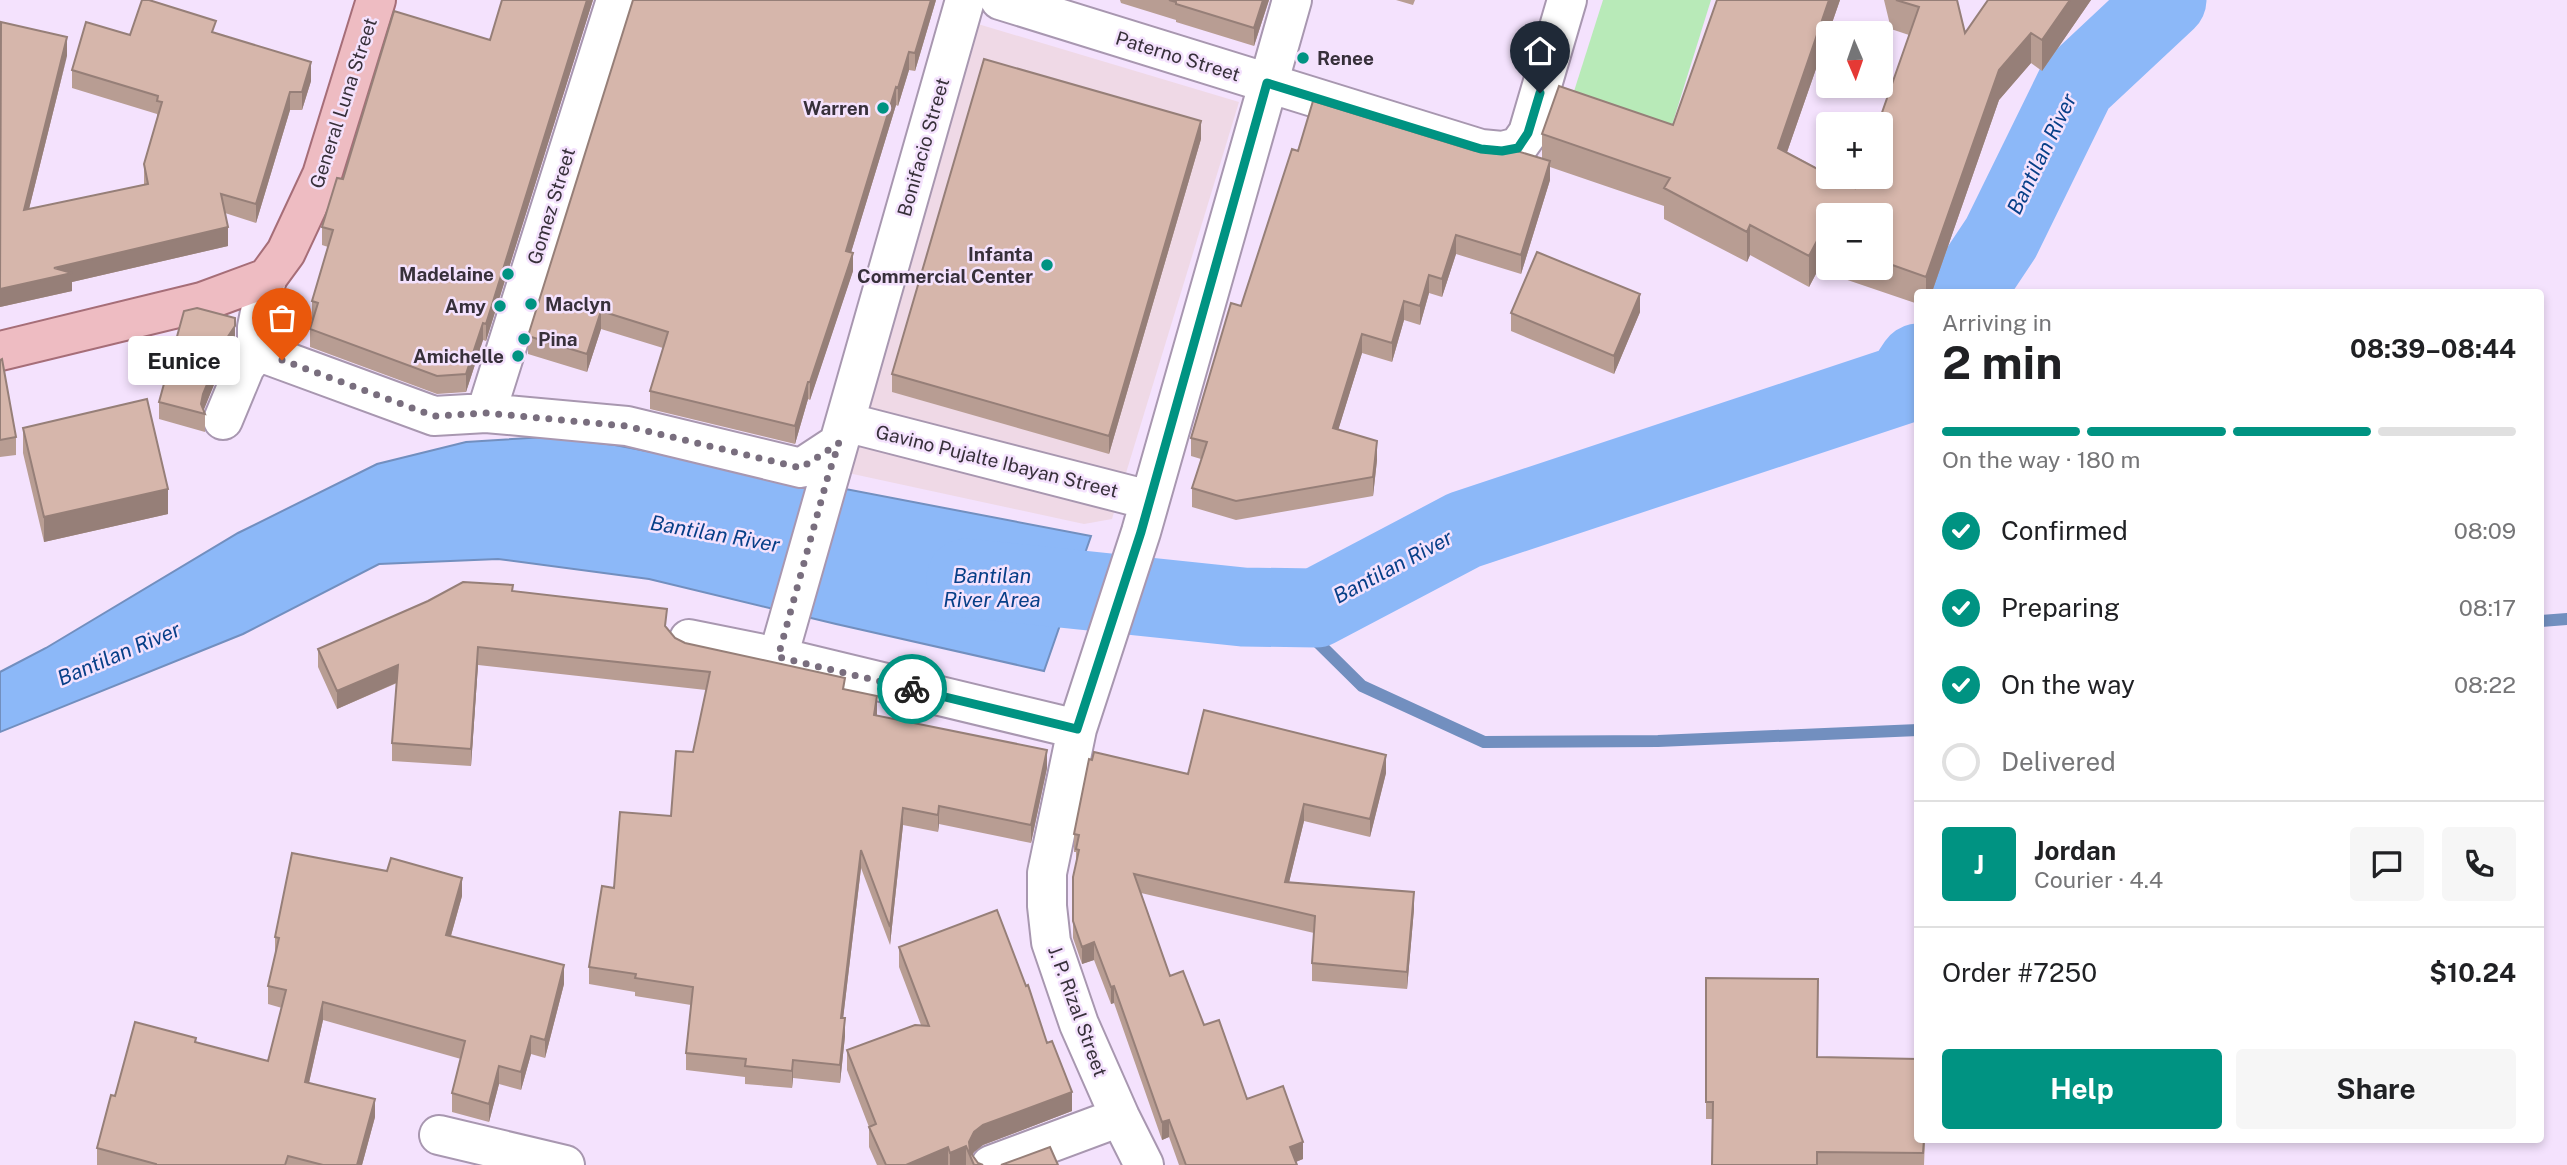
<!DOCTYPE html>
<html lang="en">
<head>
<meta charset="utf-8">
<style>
  :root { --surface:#fff; --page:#f6f6f6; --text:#202124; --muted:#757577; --line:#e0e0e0; --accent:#009382 }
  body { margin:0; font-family:"Public Sans",sans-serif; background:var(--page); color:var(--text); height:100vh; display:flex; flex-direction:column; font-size:26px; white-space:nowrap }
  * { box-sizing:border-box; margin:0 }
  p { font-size:23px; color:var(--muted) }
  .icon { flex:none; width:38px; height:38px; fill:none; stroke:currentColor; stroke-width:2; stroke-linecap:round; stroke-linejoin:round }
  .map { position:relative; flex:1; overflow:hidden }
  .side { position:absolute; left:1914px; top:289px; width:630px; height:854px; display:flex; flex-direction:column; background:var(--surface); border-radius:7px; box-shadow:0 4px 10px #0003 }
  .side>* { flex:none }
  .needle { width:46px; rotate:178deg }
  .tools { position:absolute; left:1816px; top:21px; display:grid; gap:14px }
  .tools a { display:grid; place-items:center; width:77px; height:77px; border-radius:7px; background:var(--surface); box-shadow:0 4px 10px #0003; font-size:35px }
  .pin { position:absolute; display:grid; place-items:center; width:60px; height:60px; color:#fff; margin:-72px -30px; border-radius:50% 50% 50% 0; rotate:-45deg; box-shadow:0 0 7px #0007 }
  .pin .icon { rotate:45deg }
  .courier { position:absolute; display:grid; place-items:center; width:70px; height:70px; margin:-35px; border:5px solid #009382; border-radius:50%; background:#fff; color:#222; box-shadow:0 2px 9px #0007 }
  .bubble { position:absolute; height:49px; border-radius:7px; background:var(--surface); box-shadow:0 4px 10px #0003; font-size:23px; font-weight:700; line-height:49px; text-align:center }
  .headline em { font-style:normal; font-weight:700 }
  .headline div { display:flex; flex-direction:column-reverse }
  .headline { display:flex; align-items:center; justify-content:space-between; height:119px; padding:0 28px }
  h1 { font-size:46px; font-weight:700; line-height:52px }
  .bar { display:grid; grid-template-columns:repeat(4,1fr); gap:10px 7px; align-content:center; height:84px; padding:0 28px }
  .bar i { height:9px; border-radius:5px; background:var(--line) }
  .bar .active { background:var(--accent) }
  .bar p { grid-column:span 4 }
  .line { display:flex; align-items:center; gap:18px; padding:0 28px; border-top:2px solid var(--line) }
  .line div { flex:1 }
  .round { display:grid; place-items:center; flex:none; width:74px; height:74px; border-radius:7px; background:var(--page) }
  ol { padding:0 28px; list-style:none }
  li { display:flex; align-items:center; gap:21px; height:77px }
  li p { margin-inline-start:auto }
  li .icon { padding:7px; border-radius:50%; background:var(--accent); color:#fff; stroke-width:4 }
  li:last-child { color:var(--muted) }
  li i { width:38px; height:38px; border:4px solid var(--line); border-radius:50% }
  .button { display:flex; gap:14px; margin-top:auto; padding:14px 28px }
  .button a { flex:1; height:80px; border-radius:7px; background:var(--accent); color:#fff; font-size:28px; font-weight:700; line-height:80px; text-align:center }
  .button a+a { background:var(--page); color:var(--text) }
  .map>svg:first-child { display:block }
  .commercial { fill:#efd9e6 }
  .green { fill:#b8eab8 }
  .water { fill:#8cb8f8; stroke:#728fbf; stroke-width:2 }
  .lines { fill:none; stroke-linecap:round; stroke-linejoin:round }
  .stream { stroke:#728fbf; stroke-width:12 }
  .river { stroke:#8cb8f8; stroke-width:79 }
  .minor-casing { stroke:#a897b0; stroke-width:42 }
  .major-casing { stroke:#a66e78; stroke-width:42 }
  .minor { stroke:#fff; stroke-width:38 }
  .major { stroke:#eebcc2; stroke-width:38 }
  .wall { fill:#b89d93; fill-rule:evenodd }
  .shaded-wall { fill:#967f78 }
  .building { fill:#d6b6ab; stroke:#967f78; stroke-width:2 }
  .done { stroke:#796e7e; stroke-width:7; stroke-dasharray:0 12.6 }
  .route { stroke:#009382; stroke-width:9 }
  .poi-dot { fill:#009382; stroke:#f4e2fd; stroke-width:2.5 }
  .labels { text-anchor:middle; stroke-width:5; stroke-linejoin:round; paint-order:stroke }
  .street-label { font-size:19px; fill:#37303a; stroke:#f4e2fd }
  .poi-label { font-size:19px; font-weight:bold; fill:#37303a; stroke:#f4e2fd; text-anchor:end }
  .water-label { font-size:21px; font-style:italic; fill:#073f88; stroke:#f4e2fd }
</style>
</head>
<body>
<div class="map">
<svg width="2567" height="1165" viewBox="0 0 2567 1165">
  <rect width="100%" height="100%" fill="#f4e2fd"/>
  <path class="commercial" d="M 968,21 L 1239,102 L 1112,519 L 1084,524 L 839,471 Z"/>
  <path class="green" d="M 1603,0 L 1711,0 L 1668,138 L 1569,107 Z"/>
  <path class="water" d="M 545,437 L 615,445 L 1091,536 L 1044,671 L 836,624 L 649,579 L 498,559 L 379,564 L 243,634 L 0,732 L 0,672 L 46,648 L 238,533 L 377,464 L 466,442 Z"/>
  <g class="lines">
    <path class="stream" d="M 1282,607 L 1362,686 L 1484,742 L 1658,741 L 1918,730
      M 2541,621 L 2567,619"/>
    <path class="river" d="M 1965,292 L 2001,238 L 2076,85 L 2167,0
      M 966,578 L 1243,607 L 1316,608 L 1464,530 L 1904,384 L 1918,363"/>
    <defs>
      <path id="minor" d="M 1000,0 L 1481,149 L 1502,151 L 1518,147 L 1528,133 L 1567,0
        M 257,351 L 434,416 L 486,413 L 627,426 L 801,468 L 839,443
        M 257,351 L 257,327 L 267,278
        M 486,413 L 616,0
        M 223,420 L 245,367 L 257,351
        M 845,422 L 1149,500
        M 689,639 L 778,657 L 1077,729
        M 778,657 L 965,0
        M 439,1135 L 565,1165
        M 991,1165 L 1120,1117
        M 1144,1165 L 1120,1117 L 1079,1024 L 1051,942 L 1047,906 L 1047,873 L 1077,729 L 1141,532 L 1292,0"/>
      <path id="major" d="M 0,351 L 202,302 L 267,278 L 286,252 L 322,175 L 376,0"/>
    </defs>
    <use href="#minor" class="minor-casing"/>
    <use href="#major" class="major-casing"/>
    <use href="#minor" class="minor"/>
    <use href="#major" class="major"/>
  </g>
  <path class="wall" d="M 502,0 L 593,0 L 486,341 L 483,340 L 466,392 L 437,394 L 310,347 L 310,329 L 313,319 L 312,319 L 312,301 L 328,247 L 322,245 L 322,227 L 343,179 L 490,40 Z
    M 936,0 L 915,71 L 909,70 L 898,106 L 896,105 L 851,252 L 853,271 L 810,400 L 808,399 L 795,444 L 650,409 L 650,391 L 663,348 L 601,329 L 587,372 L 528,354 L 528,336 Z
    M 1120,0 L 1269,0 L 1254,46 L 1176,22 L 1176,20 L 1121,3 Z
    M 1396,0 L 1415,0 L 1413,5 Z
    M 1717,0 L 1840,0 L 1787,152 L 1855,188 L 1909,35 L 1891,29 L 1884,0 L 1957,0 L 1965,33 L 1988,0 L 2091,0 L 2042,71 L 2031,63 L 1999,100 L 1932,292 L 1918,292 L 1918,304 L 1818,270 L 1809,287 L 1750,255 L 1747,262 L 1664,219 L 1664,206 L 1550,167 L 1550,180 L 1521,274 L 1456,254 L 1442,297 L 1429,293 L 1420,325 L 1404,320 L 1392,362 L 1362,353 L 1338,430 L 1377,460 L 1373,496 L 1236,520 L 1192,507 L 1192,488 L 1201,459 L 1191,456 L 1191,438 L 1241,306 L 1298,151 L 1475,151 L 1542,159 L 1542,134 L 1673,125 ZM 1829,215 L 1881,215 L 1881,268 L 1829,268 Z
    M 216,33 L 311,81 L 302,110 L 290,110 L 256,223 L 225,213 L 228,246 L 72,282 L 72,291 L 0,307 L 67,56 L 29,209 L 144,185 L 144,164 L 157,119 L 157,114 L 72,88 L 72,70 L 130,35 Z
    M 1201,139 L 1109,454 L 892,392 L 892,374 Z
    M 1640,312 L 1614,374 L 1511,331 L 1511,313 Z
    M 235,344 L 225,358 L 203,410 L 205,414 L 205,432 L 159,419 L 159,402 Z
    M 0,360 L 16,437 L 16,455 L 0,457 Z
    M 23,428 L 168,514 L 44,542 L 23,453 Z
    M 513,591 L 667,628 L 675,638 L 685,643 L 845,689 L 877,715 L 1047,768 L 1031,843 L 939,824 L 938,832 L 903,825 L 890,945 L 861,868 L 843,1018 L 845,1036 L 840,1083 L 793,1078 L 792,1088 L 745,1084 L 745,1077 L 686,1070 L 686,1053 L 691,1005 L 635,996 L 635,992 L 589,984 L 589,967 L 614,888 L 671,816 L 693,752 L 706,690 L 478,665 L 471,766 L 392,761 L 392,743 L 397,683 L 337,709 L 318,667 L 318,649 Z
    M 1386,773 L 1370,837 L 1304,821 L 1289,882 L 1414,909 L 1407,989 L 1312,981 L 1312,963 L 1314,933 L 1141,893 L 1170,976 L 1204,1025 L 1247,1099 L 1303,1159 L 1296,1162 L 1297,1165 L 1179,1165 L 1169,1137 L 1162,1140 L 1114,1003 L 1111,1004 L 1094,960 L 1082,964 L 1073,938 L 1073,877 L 1076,864 L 1076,852 L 1074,852 L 1074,834 L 1188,774 Z
    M 462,896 L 451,936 L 564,984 L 545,1058 L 531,1054 L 521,1090 L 499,1084 L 489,1122 L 452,1112 L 452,1093 L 461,1059 L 323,1020 L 309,1083 L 375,1117 L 362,1165 L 97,1165 L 97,1148 L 115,1096 L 196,1042 L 268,1061 L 282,1008 L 268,1004 L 268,986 L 275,955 L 275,937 Z
    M 899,947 L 1047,1043 L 1072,1111 L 983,1145 L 974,1152 L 972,1155 L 978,1163 L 983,1165 L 877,1165 L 869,1147 L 869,1127 L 847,1070 L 847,1050 L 921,1025 L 899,967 Z
    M 1706,978 L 1818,1057 L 1918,1139 L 1925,1139 L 1924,1165 L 1712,1165 L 1713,1119 L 1706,1119 Z"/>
  <path class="shaded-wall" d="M 587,0 L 593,0 L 486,341 L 486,324 Z
    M 931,0 L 936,0 L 915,71 L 915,53 Z
    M 1263,0 L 1269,0 L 1254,46 L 1254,28 Z
    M 1829,0 L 1840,0 L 1778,178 L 1778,148 Z
    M 2070,0 L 2091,0 L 2042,71 L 2042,40 Z
    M 2031,33 L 2031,63 L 1999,100 L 1932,292 L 1926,292 L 1926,277 L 1999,70 Z
    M 67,37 L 67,56 L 24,229 L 24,210 Z
    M 909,52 L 909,70 L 898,106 L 898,88 Z
    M 311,62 L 311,81 L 302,110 L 302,92 Z
    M 896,87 L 896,105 L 846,269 L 846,251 Z
    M 290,92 L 290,110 L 256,223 L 256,204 Z
    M 1201,121 L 1201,139 L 1109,454 L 1109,436 Z
    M 1550,161 L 1550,180 L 1521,274 L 1521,255 Z
    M 1750,225 L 1750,255 L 1747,262 L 1747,232 Z
    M 228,227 L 228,246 L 72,282 L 72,291 L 0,307 L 0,289 L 54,268 Z
    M 1456,235 L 1456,254 L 1442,297 L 1442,279 Z
    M 1818,239 L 1818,270 L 1809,287 L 1809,256 Z
    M 853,253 L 853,271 L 810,400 L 810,382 Z
    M 1429,275 L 1429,293 L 1420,325 L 1420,306 Z
    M 1640,294 L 1640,312 L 1614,374 L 1614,356 Z
    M 1404,301 L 1404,320 L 1392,362 L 1392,343 Z
    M 601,311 L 601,329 L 587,372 L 587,354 Z
    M 483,323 L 483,340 L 466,392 L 466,374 Z
    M 235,326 L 235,344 L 225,358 L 203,412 L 201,404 L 203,394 L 225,341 Z
    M 1362,334 L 1362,353 L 1333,447 L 1333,428 Z
    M 808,382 L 808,399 L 795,444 L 795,426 Z
    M 1377,441 L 1377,460 L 1373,496 L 1373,477 Z
    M 168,489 L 168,514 L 44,542 L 44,517 Z
    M 478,647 L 478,665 L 471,766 L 471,749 Z
    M 398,665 L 398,682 L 337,709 L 337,691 Z
    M 877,696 L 877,714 L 874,732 L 874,715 Z
    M 1047,750 L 1047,768 L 1031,843 L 1031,825 Z
    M 1386,755 L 1386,773 L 1370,837 L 1370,819 Z
    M 1304,804 L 1304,821 L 1285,899 L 1285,882 Z
    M 939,806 L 939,824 L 938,832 L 938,815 Z
    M 903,808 L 903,825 L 890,945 L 890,927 Z
    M 861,850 L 861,868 L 841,1036 L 841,1018 Z
    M 462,878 L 462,896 L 446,953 L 446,935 Z
    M 1414,892 L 1414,909 L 1407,989 L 1407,972 Z
    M 1094,942 L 1094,960 L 1082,964 L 1082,947 Z
    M 564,965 L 564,984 L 545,1058 L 545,1040 Z
    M 1114,986 L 1114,1003 L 1111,1004 L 1111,987 Z
    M 323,1002 L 323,1020 L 305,1100 L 305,1082 Z
    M 845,1018 L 845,1036 L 840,1083 L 840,1065 Z
    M 531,1036 L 531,1054 L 521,1090 L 521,1072 Z
    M 793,1060 L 793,1078 L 792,1088 L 792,1071 Z
    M 499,1066 L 499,1084 L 489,1122 L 489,1104 Z
    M 1072,1092 L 1072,1111 L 983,1145 L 974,1152 L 971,1158 L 969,1142 L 974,1132 L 983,1125 Z
    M 375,1099 L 375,1117 L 362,1165 L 357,1165 Z
    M 1169,1120 L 1169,1137 L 1162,1140 L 1162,1122 Z
    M 1303,1142 L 1303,1159 L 1290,1164 L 1290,1147 Z
    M 966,1146 L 966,1165 L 950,1165 L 950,1153 Z
    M 948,1147 L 948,1165 L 906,1165 Z"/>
  <path class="building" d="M 142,0 L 149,0 L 216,21 L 212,32 L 311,62 L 302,92 L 290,92 L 256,204 L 221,194 L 228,227 L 54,268 L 72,273 L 0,289 L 1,22 L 67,37 L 24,210 L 148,184 L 144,164 L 162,102 L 157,101 L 158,96 L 72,70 L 86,22 L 130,35 Z
    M 502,0 L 587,0 L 486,324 L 483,323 L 466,374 L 437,376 L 310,329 L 318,303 L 312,301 L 333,230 L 322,227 L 337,178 L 343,179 L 394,11 L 490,40 Z
    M 633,0 L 931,0 L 915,53 L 909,52 L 898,88 L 896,87 L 846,251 L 853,253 L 810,382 L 808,382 L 795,426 L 650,391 L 668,332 L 601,311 L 587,354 L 528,336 Z
    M 1169,0 L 1263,0 L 1254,28 L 1176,4 L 1176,2 Z
    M 1717,0 L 1829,0 L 1778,148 L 1829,175 L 1829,177 L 1833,177 L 1855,188 L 1859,177 L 1881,177 L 1881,124 L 1878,124 L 1919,7 L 1896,0 L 1957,0 L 1965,33 L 1988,0 L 2070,0 L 2042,40 L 2031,33 L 1999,70 L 1926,277 L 1881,261 L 1881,215 L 1829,215 L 1829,243 L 1818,239 L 1809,256 L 1750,225 L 1747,232 L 1664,188 L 1670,178 L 1542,134 L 1559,86 L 1673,125 Z
    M 984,59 L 1201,121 L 1109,436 L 892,374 Z
    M 1313,101 L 1475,151 L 1500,154 L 1517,151 L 1550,161 L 1521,255 L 1456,235 L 1442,279 L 1429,275 L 1420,306 L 1404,301 L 1392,343 L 1362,334 L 1333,428 L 1377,441 L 1373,477 L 1236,501 L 1192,488 L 1207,442 L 1191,438 L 1231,303 L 1241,306 L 1292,149 L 1298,151 Z
    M 1537,252 L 1640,294 L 1614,356 L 1511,313 Z
    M 197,308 L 235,318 L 235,326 L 225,341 L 203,394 L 201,404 L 205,414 L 159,402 L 184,311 Z
    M 2,359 L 16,437 L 0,440 L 0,360 Z
    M 147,399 L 168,489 L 44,517 L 23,428 Z
    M 463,582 L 513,585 L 512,591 L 667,609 L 665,626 L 675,638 L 685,643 L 845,678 L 843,689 L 877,696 L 874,715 L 1047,750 L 1031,825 L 939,806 L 938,815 L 903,808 L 890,927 L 861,850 L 841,1018 L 845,1018 L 840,1065 L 793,1060 L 792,1071 L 745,1066 L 746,1059 L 686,1053 L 693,987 L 635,978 L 636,974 L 589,967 L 602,886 L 614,888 L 620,812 L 671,816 L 676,751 L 693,752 L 710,672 L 478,647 L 471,749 L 392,743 L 398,665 L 337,691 L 318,649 L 428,601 Z
    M 1204,710 L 1386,755 L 1370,819 L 1304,804 L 1285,882 L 1414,892 L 1407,972 L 1312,963 L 1315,916 L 1134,874 L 1170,976 L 1183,971 L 1204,1025 L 1219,1020 L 1247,1099 L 1283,1086 L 1303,1142 L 1290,1147 L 1297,1165 L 1186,1165 L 1169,1120 L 1162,1122 L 1114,986 L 1111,987 L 1094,942 L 1082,947 L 1073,921 L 1073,877 L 1079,850 L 1076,849 L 1079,835 L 1074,834 L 1089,759 L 1092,760 L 1094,752 L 1188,774 Z
    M 292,853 L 387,871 L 391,858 L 462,878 L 446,935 L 564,965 L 545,1040 L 531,1036 L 521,1072 L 499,1066 L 489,1104 L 452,1093 L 465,1041 L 323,1002 L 305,1082 L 375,1099 L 357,1165 L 323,1165 L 288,1156 L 285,1165 L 156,1165 L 156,1164 L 97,1148 L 111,1095 L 115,1096 L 135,1022 L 196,1038 L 195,1042 L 268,1061 L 286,990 L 268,986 L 279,938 L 275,937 Z
    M 997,910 L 1026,986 L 1028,985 L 1047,1043 L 1052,1041 L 1072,1092 L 983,1125 L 974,1132 L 969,1142 L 970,1152 L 978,1163 L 983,1165 L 974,1165 L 966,1146 L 950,1153 L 948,1147 L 906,1165 L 886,1165 L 869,1127 L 876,1124 L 847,1050 L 915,1025 L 929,1026 L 899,947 Z
    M 1706,978 L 1818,979 L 1817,1057 L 1918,1059 L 1918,1139 L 1924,1139 L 1923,1153 L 1817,1152 L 1817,1165 L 1712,1165 L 1713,1102 L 1706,1102 Z
    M 1050,1147 L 1058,1165 L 1001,1165 Z"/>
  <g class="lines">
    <path class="done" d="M 282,360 L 434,416 L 486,413 L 626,426 L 801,468 L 839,443 L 828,476 L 778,657 L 912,689"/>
    <path class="route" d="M 912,689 L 1077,729 L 1141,532 L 1267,83 L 1481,149 L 1502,151 L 1518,148 L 1528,133 L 1540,93"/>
  </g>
  <g class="poi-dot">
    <circle cx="1303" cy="58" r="7"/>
    <circle cx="883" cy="108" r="7"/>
    <circle cx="1047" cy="265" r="7"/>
    <circle cx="508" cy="274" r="7"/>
    <circle cx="531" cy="304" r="7"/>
    <circle cx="500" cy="306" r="7"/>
    <circle cx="524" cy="339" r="7"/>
    <circle cx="518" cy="356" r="7"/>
  </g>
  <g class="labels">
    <g class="street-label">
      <text transform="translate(1178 56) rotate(17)" y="7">Paterno Street</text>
      <text transform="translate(343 103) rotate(-72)" y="7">General Luna Street</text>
      <text transform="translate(923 147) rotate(-74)" y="7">Bonifacio Street</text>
      <text transform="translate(551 206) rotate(-73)" y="7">Gomez Street</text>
      <text transform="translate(997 461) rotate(14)" y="7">Gavino Pujalte Ibayan Street</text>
      <text transform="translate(1078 1011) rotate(70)" y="7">J. P. Rizal Street</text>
    </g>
    <g class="poi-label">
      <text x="1317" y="65" text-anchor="start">Renee</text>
      <text x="869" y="115">Warren</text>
      <text x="1033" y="261">Infanta<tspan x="1033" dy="22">Commercial Center</tspan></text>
      <text x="494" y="281">Madelaine</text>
      <text x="545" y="311" text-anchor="start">Maclyn</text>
      <text x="486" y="313">Amy</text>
      <text x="538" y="346" text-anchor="start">Pina</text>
      <text x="504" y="363">Amichelle</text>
    </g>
    <g class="water-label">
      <text transform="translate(2042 154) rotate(-64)" y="7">Bantilan River</text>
      <text transform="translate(715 534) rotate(10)" y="7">Bantilan River</text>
      <text transform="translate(1393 567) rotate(-28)" y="7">Bantilan River</text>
      <text x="992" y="583">Bantilan<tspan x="992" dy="24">River Area</tspan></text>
      <text transform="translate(119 654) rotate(-23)" y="7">Bantilan River</text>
    </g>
  </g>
</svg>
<div class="tools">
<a><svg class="needle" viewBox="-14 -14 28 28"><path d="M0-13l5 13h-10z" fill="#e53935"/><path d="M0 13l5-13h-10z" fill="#757577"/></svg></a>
<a>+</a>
<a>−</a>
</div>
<div class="pin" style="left:282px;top:360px;background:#ea580c"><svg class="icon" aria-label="bag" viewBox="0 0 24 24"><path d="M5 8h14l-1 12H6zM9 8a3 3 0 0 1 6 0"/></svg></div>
<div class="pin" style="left:1540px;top:93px;background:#1f2937"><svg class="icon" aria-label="home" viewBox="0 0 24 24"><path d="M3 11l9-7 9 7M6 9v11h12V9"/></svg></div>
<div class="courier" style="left:912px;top:689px"><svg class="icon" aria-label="bike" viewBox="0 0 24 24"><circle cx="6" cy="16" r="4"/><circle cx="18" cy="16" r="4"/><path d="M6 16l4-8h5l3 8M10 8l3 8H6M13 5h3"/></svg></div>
<div class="bubble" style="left:128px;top:336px;width:112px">Eunice</div>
<section class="side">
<div class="headline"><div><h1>2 min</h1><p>Arriving in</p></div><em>08:39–08:44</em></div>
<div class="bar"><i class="active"></i><i class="active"></i><i class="active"></i><i></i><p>On the way · 180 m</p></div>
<ol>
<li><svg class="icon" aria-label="check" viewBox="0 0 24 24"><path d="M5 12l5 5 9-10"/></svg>Confirmed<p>08:09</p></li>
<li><svg class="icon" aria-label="check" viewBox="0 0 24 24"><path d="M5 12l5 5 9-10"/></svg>Preparing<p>08:17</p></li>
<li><svg class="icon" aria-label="check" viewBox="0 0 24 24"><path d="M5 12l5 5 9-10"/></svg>On the way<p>08:22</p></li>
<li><i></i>Delivered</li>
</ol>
<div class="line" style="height:126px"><b class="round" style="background:var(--accent);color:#fff">J</b><div><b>Jordan</b><p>Courier · 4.4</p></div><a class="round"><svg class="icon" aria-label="chat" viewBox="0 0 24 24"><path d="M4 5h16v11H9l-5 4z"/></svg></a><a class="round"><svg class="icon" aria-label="phone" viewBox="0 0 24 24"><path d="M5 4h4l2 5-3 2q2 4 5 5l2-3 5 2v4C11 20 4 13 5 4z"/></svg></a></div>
<div class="line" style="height:91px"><div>Order #7250</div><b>$10.24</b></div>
<div class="button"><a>Help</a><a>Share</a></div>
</section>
</div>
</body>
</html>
